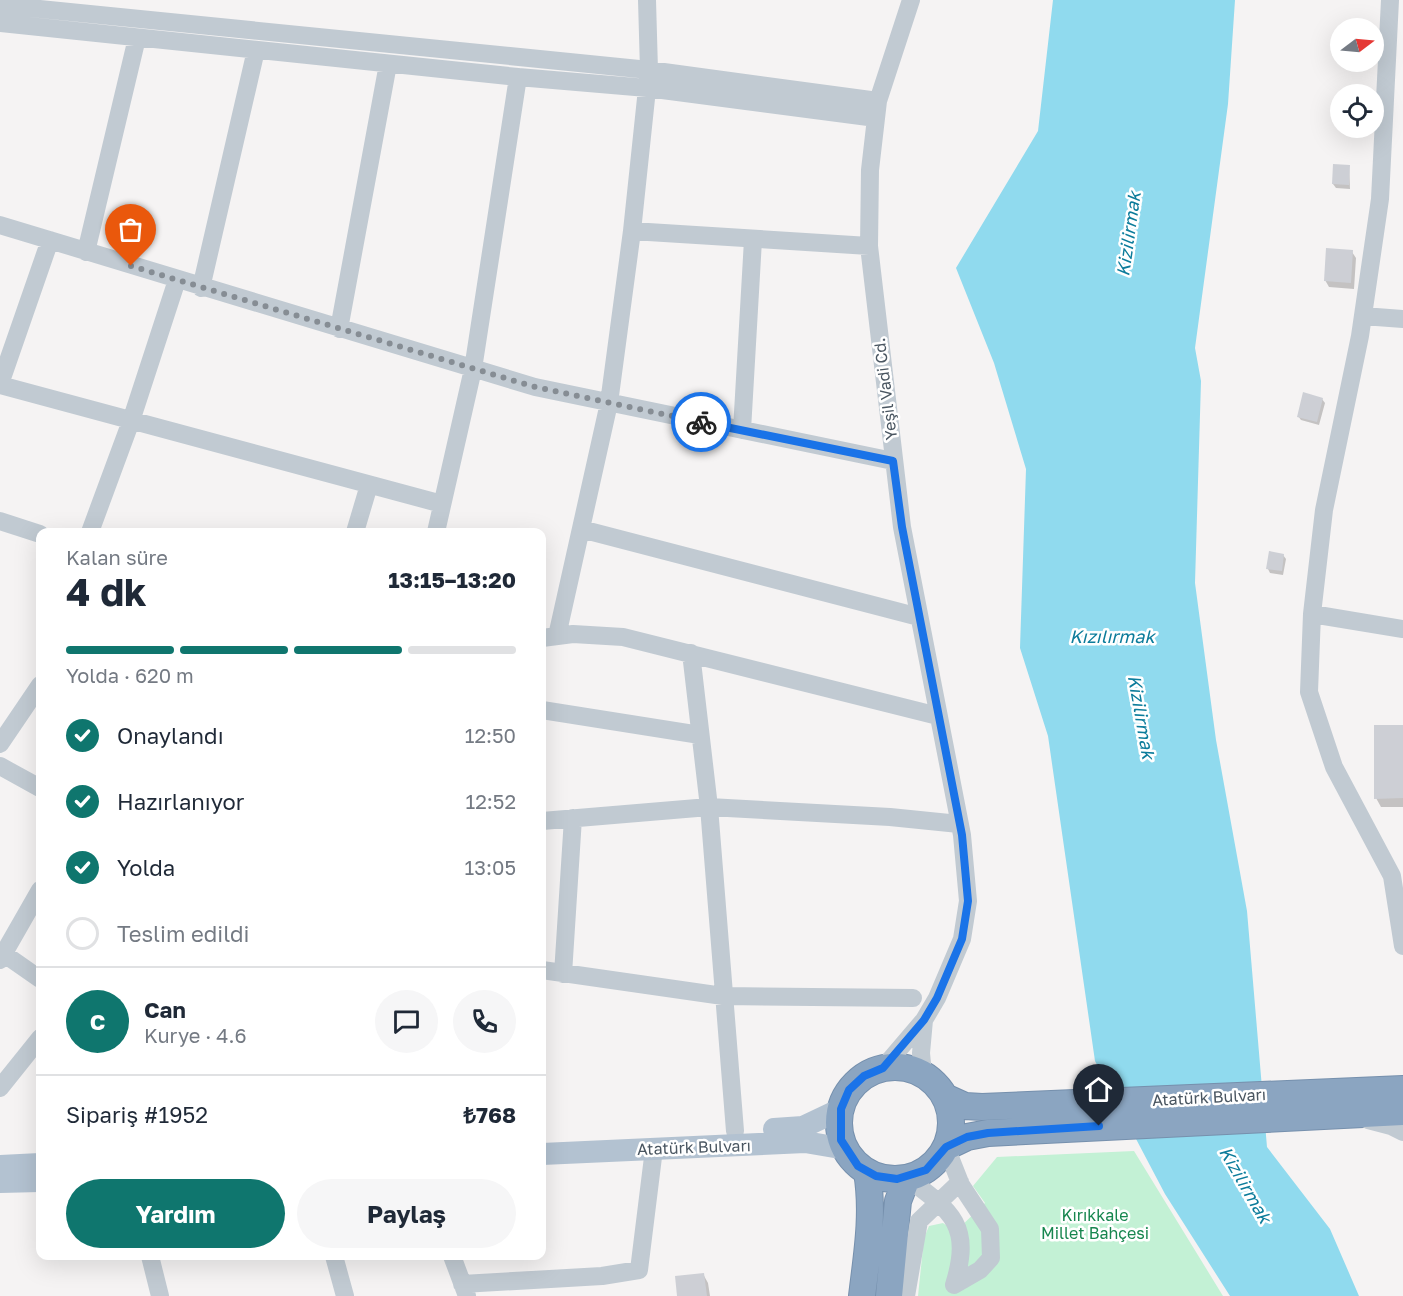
<!DOCTYPE html>
<html lang="tr">
<head>
<meta charset="utf-8">
<style>
  :root { --surface:#fff; --page:#f6f6f7; --text:#1f2937; --muted:#747a83; --line:#e0e1e3; --accent:#0f766e }
  body { margin:0; font-family:"Golos Text",sans-serif; background:var(--page); color:var(--text); height:100vh; display:flex; flex-direction:column; font-size:22px; white-space:nowrap }
  * { box-sizing:border-box; margin:0 }
  p { font-size:20px; color:var(--muted) }
  .icon { flex:none; width:33px; height:33px; fill:none; stroke:currentColor; stroke-width:2; stroke-linecap:round; stroke-linejoin:round }
  .map { position:relative; flex:1; overflow:hidden }
  .details { position:absolute; left:36px; top:528px; width:510px; height:732px; display:flex; flex-direction:column; background:var(--surface); border-radius:12px; box-shadow:0 6px 24px #0002 }
  .details>* { flex:none }
  .needle { width:39px; rotate:74deg }
  .buttons { position:absolute; left:1330px; top:18px; display:grid; gap:12px }
  .buttons a { display:grid; place-items:center; width:54px; height:54px; border-radius:50%; background:var(--surface); box-shadow:0 6px 24px #0002; font-size:30px }
  .pin { position:absolute; display:grid; place-items:center; width:51px; height:51px; color:#fff; margin:-62px -26px; border-radius:50% 50% 50% 0; rotate:-45deg; box-shadow:0 0 6px #0007 }
  .pin .icon { rotate:45deg }
  .courier { position:absolute; display:grid; place-items:center; width:60px; height:60px; margin:-30px; border:4px solid #1a73e8; border-radius:50%; background:#fff; color:#222; box-shadow:0 2px 8px #0007 }
  .head em { font-style:normal; font-weight:700 }
  .head div { display:flex; flex-direction:column-reverse }
  .head { display:flex; align-items:center; justify-content:space-between; height:102px; padding:0 30px }
  h1 { font-size:39px; font-weight:700; line-height:45px }
  .bar { display:grid; grid-template-columns:repeat(4,1fr); gap:9px 6px; align-content:center; height:72px; padding:0 30px }
  .bar i { height:8px; border-radius:4px; background:var(--line) }
  .bar .on { background:var(--accent) }
  .bar p { grid-column:span 4 }
  .line { display:flex; align-items:center; gap:15px; padding:0 30px; border-top:2px solid var(--line) }
  .line div { flex:1 }
  .round { display:grid; place-items:center; flex:none; width:63px; height:63px; border-radius:32px; background:var(--page) }
  ol { padding:0 30px; list-style:none }
  li { display:flex; align-items:center; gap:18px; height:66px }
  li p { margin-inline-start:auto }
  li .icon { padding:6px; border-radius:50%; background:var(--accent); color:#fff; stroke-width:4 }
  li:last-child { color:var(--muted) }
  li i { width:33px; height:33px; border:3px solid var(--line); border-radius:50% }
  .primary-button { display:flex; gap:12px; margin-top:auto; padding:12px 30px }
  .primary-button a { flex:1; height:69px; border-radius:36px; background:var(--accent); color:#fff; font-size:24px; font-weight:700; line-height:69px; text-align:center }
  .primary-button a+a { background:var(--page); color:var(--text) }
  .map>svg:first-child { display:block }
  .green { fill:#c3f1d5 }
  .water { fill:#90daee }
  .shadow { fill:#0003 }
  .building { fill:#cdcfd5 }
  .lines { fill:none; stroke-linecap:round; stroke-linejoin:round }
  .highway-casing { stroke:#7690ad; stroke-width:28 }
  .minor { stroke:#c1cad2; stroke-width:18 }
  .major { stroke:#b3c2d1; stroke-width:22 }
  .highway { stroke:#8ba5c1; stroke-width:26 }
  .done { stroke:#868d94; stroke-width:6; stroke-dasharray:0 10.8 }
  .route { stroke:#1a73e8; stroke-width:8 }
  .labels { text-anchor:middle; stroke-width:5; stroke-linejoin:round; paint-order:stroke }
  .street-label { font-size:16px; fill:#4a5661; stroke:#fff }
  .park-label { font-size:16px; fill:#17864f; stroke:#fff }
  .water-label { font-size:18px; font-style:italic; fill:#0c7c9b; stroke:#fff }
</style>
</head>
<body>
<div class="map">
<svg width="1403" height="1296" viewBox="0 0 1403 1296">
  <rect width="100%" height="100%" fill="#f5f3f3"/>
  <path class="green" d="M 1134,1151 L 1223,1296 L 918,1296 L 924,1238 L 929,1226 L 943,1223 L 955,1232 L 985,1203 L 973,1186 L 997,1157 Z"/>
  <path class="water" d="M 1053,0 L 1235,0 L 1228,104 L 1195,348 L 1201,381 L 1195,583 L 1216,740 L 1247,911 L 1267,1147 L 1330,1229 L 1359,1296 L 1230,1296 L 1165,1194 L 1095,1061 L 1048,736 L 1020,648 L 1026,469 L 994,363 L 956,268 L 1038,131 Z"/>
  <path class="shadow" d="M 1349,166 L 1350,189 L 1336,188 L 1333,184 Z
    M 1352,252 L 1356,258 L 1354,289 L 1329,287 L 1325,280 Z
    M 1322,399 L 1325,403 L 1319,425 L 1301,420 L 1298,416 Z
    M 1283,555 L 1286,559 L 1283,575 L 1270,573 L 1268,569 Z
    M 1403,726 L 1403,807 L 1381,807 L 1376,798 Z
    M 703,1274 L 708,1283 L 710,1296 L 679,1296 Z"/>
  <path class="building" d="M 1343,25 L 1362,25 L 1362,28 L 1343,28 Z
    M 1333,164 L 1350,165 L 1349,185 L 1332,184 Z
    M 1326,248 L 1353,250 L 1351,283 L 1324,281 Z
    M 1303,392 L 1323,398 L 1317,422 L 1297,417 Z
    M 1269,551 L 1284,554 L 1282,571 L 1266,569 Z
    M 1374,725 L 1403,725 L 1403,798 L 1374,799 Z
    M 704,1273 L 707,1296 L 677,1296 L 675,1276 Z"/>
  <g class="lines">
    <defs>
      <path id="highway" d="M839 1123a56 56 0 1 1 112 0a56 56 0 1 1-112 0Z
        M 945,1097 L 965,1106 L 982,1107 L 1403,1089
        M 946,1147 L 967,1137 L 988,1133 L 1403,1112
        M 862,1296 C 867,1254 874,1214 867,1172
        M 889,1296 L 898,1201 L 907,1178"/>
    </defs>
    <use href="#highway" class="highway-casing"/>
    <path class="minor" d="M 1390,0 L 1380,199 L 1360,336 L 1324,510 L 1312,614 L 1403,629
      M 0,5 L 649,70 L 878,101
      M 0,23 L 518,77 L 647,88 L 876,118
      M 0,225 L 535,387 L 893,461
      M 632,231 L 869,246
      M 86,252 L 137,38
      M 201,288 L 256,50
      M 1363,316 L 1403,319
      M 339,329 L 388,64
      M 0,384 L 50,240
      M 0,385 L 442,504
      M 742,430 L 753,240
      M 0,521 L 40,534
      M 581,529 L 919,617
      M 90,532 L 131,421 L 177,280
      M 355,532 L 369,485
      M 436,532 L 473,369 L 518,77
      M 1312,614 L 1309,692 L 1334,767 L 1392,876 L 1403,946
      M 557,636 L 609,403 L 632,231 L 649,70 L 647,0
      M 542,638 L 573,634 L 623,637 L 938,716
      M 691,653 L 709,807 L 735,1131
      M 542,710 L 700,735
      M 0,744 L 40,685
      M 0,766 L 40,788
      M 542,821 L 709,807 L 890,817 L 959,824
      M 0,951 L 40,979
      M 0,960 L 40,890
      M 542,970 L 723,996 L 913,998
      M 563,974 L 573,818
      M 883,1068 L 924,1020 L 937,998 L 962,939 L 968,901 L 962,835 L 902,527 L 869,246 L 870,170 L 878,101 L 911,0
      M 923,1074 L 921,1053 L 924,1020
      M 0,1088 L 40,1038
      M 1368,1120 L 1391,1126 L 1403,1132
      M 907,1178 C 953,1212 972,1226 954,1285 L 980,1270 L 991,1258 L 990,1229 L 961,1185 L 946,1147
      M 150,1256 L 160,1296
      M 334,1256 L 345,1296
      M 452,1256 L 467,1296
      M 462,1284 L 602,1276 L 639,1270 L 654,1149
      M 906,1296 L 919,1221 L 960,1182"/>
    <path class="major" d="M 774,1129 L 803,1127 L 841,1109
      M 542,1154 L 805,1142 L 846,1149
      M 0,1166 L 40,1164
      M 0,1182 L 40,1181"/>
    <use href="#highway" class="highway"/>
  </g>
  <g class="lines">
    <path class="done" d="M 131,266 L 535,387 L 701,422"/>
    <path class="route" d="M 701,422 L 893,461 L 902,527 L 962,835 L 968,901 L 962,939 L 937,998 L 924,1020 L 883,1068 L 864,1076 L 849,1090 L 841,1109 L 841,1140 L 858,1166 L 876,1176 L 897,1179 L 926,1170 L 946,1147 L 967,1137 L 988,1133 L 1099,1126"/>
  </g>
  <g class="labels">
    <g class="street-label">
      <text transform="translate(885 389) rotate(-97)" y="6">Yeşil Vadi Cd.</text>
      <text transform="translate(1209 1097) rotate(-3)" y="6">Atatürk Bulvarı</text>
      <text transform="translate(694 1147) rotate(-2)" y="6">Atatürk Bulvarı</text>
    </g>
    <g class="park-label">
      <text x="1095" y="1221">Kırıkkale<tspan x="1095" dy="18">Millet Bahçesi</tspan></text>
    </g>
    <g class="water-label">
      <text transform="translate(1129 234) rotate(-82)" y="6">Kizilirmak</text>
      <text x="1112" y="643">Kızılırmak</text>
      <text transform="translate(1141 717) rotate(80)" y="6">Kizilirmak</text>
      <text transform="translate(1245 1185) rotate(60)" y="6">Kizilirmak</text>
    </g>
  </g>
</svg>
<div class="buttons">
<a><svg class="needle" viewBox="-14 -14 28 28"><path d="M0-13l5 13h-10z" fill="#e53935"/><path d="M0 13l5-13h-10z" fill="#747a83"/></svg></a>
<a><svg class="icon" aria-label="locate" viewBox="0 0 24 24"><circle cx="12" cy="12" r="6"/><path d="M12 2v4M12 18v4M2 12h4M18 12h4"/></svg></a>
</div>
<div class="pin" style="left:131px;top:266px;background:#ea580c"><svg class="icon" aria-label="bag" viewBox="0 0 24 24"><path d="M5 8h14l-1 12H6zM9 8a3 3 0 0 1 6 0"/></svg></div>
<div class="pin" style="left:1099px;top:1126px;background:#1f2937"><svg class="icon" aria-label="home" viewBox="0 0 24 24"><path d="M3 11l9-7 9 7M6 9v11h12V9"/></svg></div>
<div class="courier" style="left:701px;top:422px"><svg class="icon" aria-label="bike" viewBox="0 0 24 24"><circle cx="6" cy="16" r="4"/><circle cx="18" cy="16" r="4"/><path d="M6 16l4-8h5l3 8M10 8l3 8H6M13 5h3"/></svg></div>
<section class="details">
<div class="head"><div><h1>4 dk</h1><p>Kalan süre</p></div><em>13:15–13:20</em></div>
<div class="bar"><i class="on"></i><i class="on"></i><i class="on"></i><i></i><p>Yolda · 620 m</p></div>
<ol>
<li><svg class="icon" aria-label="check" viewBox="0 0 24 24"><path d="M5 12l5 5 9-10"/></svg>Onaylandı<p>12:50</p></li>
<li><svg class="icon" aria-label="check" viewBox="0 0 24 24"><path d="M5 12l5 5 9-10"/></svg>Hazırlanıyor<p>12:52</p></li>
<li><svg class="icon" aria-label="check" viewBox="0 0 24 24"><path d="M5 12l5 5 9-10"/></svg>Yolda<p>13:05</p></li>
<li><i></i>Teslim edildi</li>
</ol>
<div class="line" style="height:108px"><b class="round" style="background:var(--accent);color:#fff">C</b><div><b>Can</b><p>Kurye · 4.6</p></div><a class="round"><svg class="icon" aria-label="chat" viewBox="0 0 24 24"><path d="M4 5h16v11H9l-5 4z"/></svg></a><a class="round"><svg class="icon" aria-label="phone" viewBox="0 0 24 24"><path d="M5 4h4l2 5-3 2q2 4 5 5l2-3 5 2v4C11 20 4 13 5 4z"/></svg></a></div>
<div class="line" style="height:78px"><div>Sipariş #1952</div><b>₺768</b></div>
<div class="primary-button"><a>Yardım</a><a>Paylaş</a></div>
</section>
</div>
</body>
</html>
